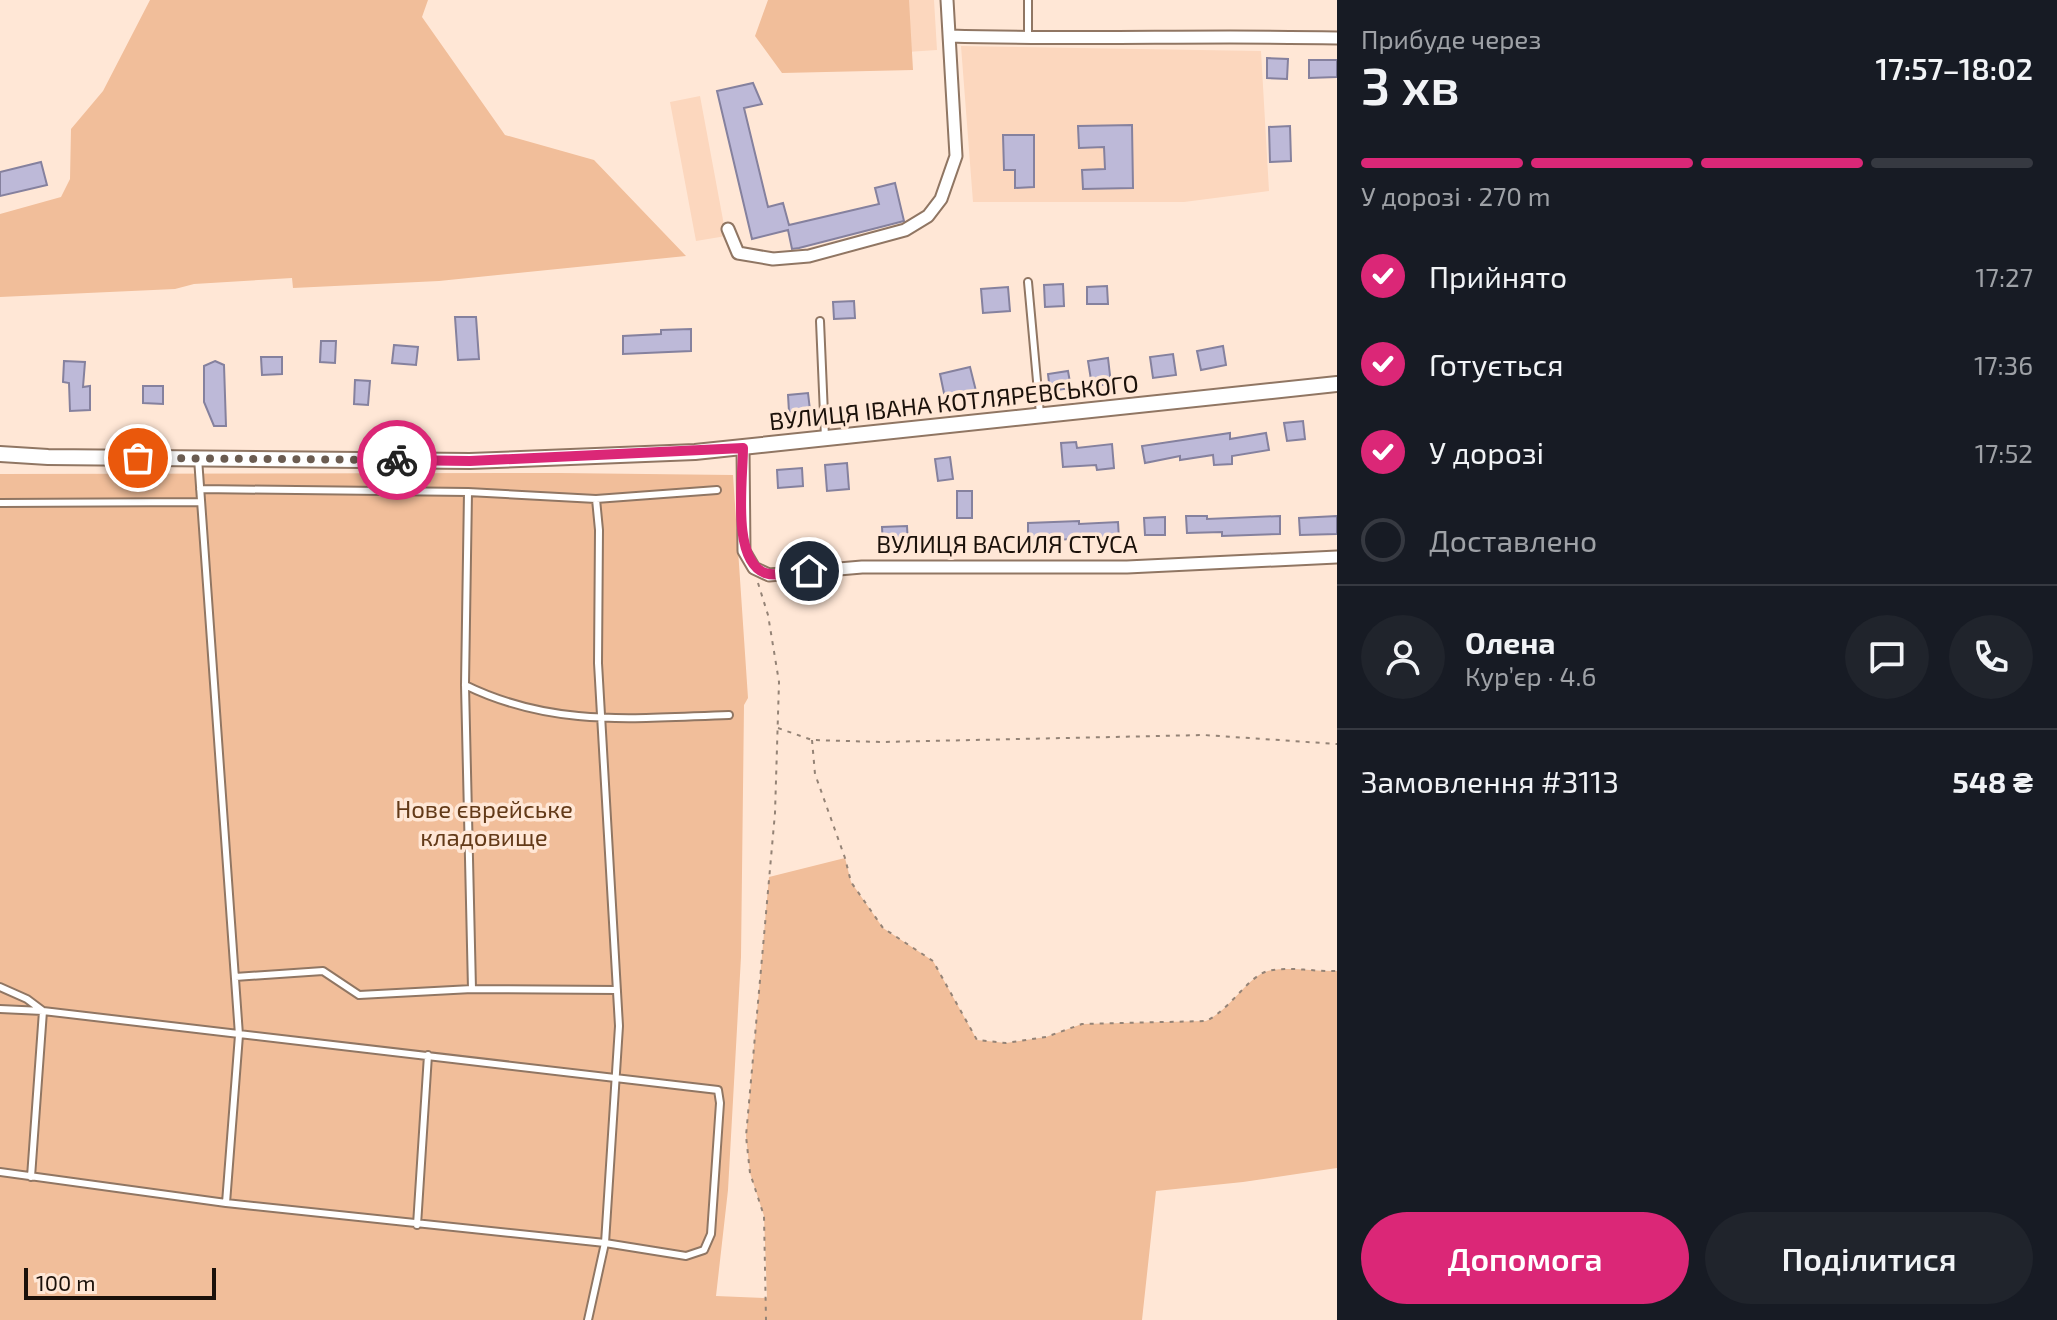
<!DOCTYPE html>
<html lang="uk">
<head>
<meta charset="utf-8">
<style>
  :root { --surface:#171b24; --page:#20242c; --text:#f1f3f6; --muted:#9ea1a6; --line:#363941; --accent:#db2777 }
  body { margin:0; font-family:"Exo 2",sans-serif; background:var(--page); color:var(--text); height:100vh; display:flex; flex-direction:column; font-size:30px; white-space:nowrap }
  * { box-sizing:border-box; margin:0 }
  p { font-size:26px; color:var(--muted) }
  .icon { flex:none; width:44px; height:44px; fill:none; stroke:currentColor; stroke-width:2; stroke-linecap:round; stroke-linejoin:round }
  .map { position:relative; flex:1; overflow:hidden }
  .details { display:flex; flex-direction:column; background:var(--surface); width:720px }
  .details>* { flex:none }
  .scale { position:absolute; left:24px; bottom:20px; width:192px; box-sizing:border-box; padding-left:8px; border:4px solid #1b110a; border-top:0; font-size:22px; line-height:28px; white-space:nowrap; color:#1b110a; -webkit-text-stroke:6px #ffe7d6; paint-order:stroke }
  .pin { position:absolute; display:grid; place-items:center; width:68px; height:68px; color:#fff; margin:-34px; border:4px solid #fff; border-radius:50%; box-shadow:0 2px 8px #0007 }
  .courier { position:absolute; display:grid; place-items:center; width:80px; height:80px; margin:-40px; border:6px solid #db2777; border-radius:50%; background:#fff; color:#222; box-shadow:0 2px 10px #0007 }
  .headline em { font-style:normal; font-weight:600 }
  .headline div { display:flex; flex-direction:column-reverse }
  .headline { display:flex; align-items:center; justify-content:space-between; height:136px; padding:0 24px }
  h1 { font-size:52px; font-weight:600; line-height:60px }
  .bar { display:grid; grid-template-columns:repeat(4,1fr); gap:12px 8px; align-content:center; height:96px; padding:0 24px }
  .bar i { height:10px; border-radius:6px; background:var(--line) }
  .bar .on { background:var(--accent) }
  .bar p { grid-column:span 4 }
  .line { display:flex; align-items:center; gap:20px; padding:0 24px; border-top:2px solid var(--line) }
  .line div { flex:1 }
  .round { display:grid; place-items:center; flex:none; width:84px; height:84px; border-radius:42px; background:var(--page) }
  ol { padding:0 24px; list-style:none }
  li { display:flex; align-items:center; gap:24px; height:88px }
  li p { margin-inline-start:auto }
  li .icon { padding:8px; border-radius:50%; background:var(--accent); color:#fff; stroke-width:4 }
  li:last-child { color:var(--muted) }
  li i { width:44px; height:44px; border:4px solid var(--line); border-radius:50% }
  .action { display:flex; gap:16px; margin-top:auto; padding:16px 24px }
  .action a { flex:1; height:92px; border-radius:48px; background:var(--accent); color:#fff; font-size:32px; font-weight:600; line-height:92px; text-align:center }
  .action a+a { background:var(--page); color:var(--text) }
  main { display:flex; flex:1; min-height:0 }
  .map>svg:first-child { display:block }
  .built { fill:#fcd7be }
  .green { fill:#f1be9a }
  .building { fill:#bdb9d8; stroke:#85819e; stroke-width:2 }
  .lines { fill:none; stroke-linecap:round; stroke-linejoin:round }
  .service-casing { stroke:#907663; stroke-width:10 }
  .minor-casing { stroke:#907663; stroke-width:15 }
  .tertiary-casing { stroke:#907663; stroke-width:18 }
  .path { stroke:#948376; stroke-width:2; stroke-dasharray:4 6; stroke-linecap:butt }
  .service { stroke:#fff; stroke-width:6 }
  .minor { stroke:#fff; stroke-width:11 }
  .tertiary { stroke:#fff; stroke-width:14 }
  .done { stroke:#6b5c51; stroke-width:8; stroke-dasharray:0 14.4 }
  .route { stroke:#db2777; stroke-width:10 }
  .labels { text-anchor:middle; stroke-width:7; stroke-linejoin:round; paint-order:stroke }
  .street-label { font-size:24px; fill:#1b110a; stroke:#ffe7d6 }
  .park-label { font-size:24px; fill:#633a18; stroke:#ffe7d6 }
</style>
</head>
<body>
<main>
<div class="map">
<svg width="1337" height="1320" viewBox="0 0 1337 1320">
  <rect width="100%" height="100%" fill="#ffe7d6"/>
  <path class="built" d="M 905,0 L 934,0 L 937,50 L 907,52 Z
    M 961,46 L 1261,51 L 1269,191 L 1184,202 L 973,202 Z
    M 700,96 L 726,236 L 696,241 L 670,102 Z"/>
  <path class="green" d="M 150,0 L 428,0 L 422,17 L 505,135 L 594,160 L 686,256 L 439,281 L 293,288 L 292,278 L 194,284 L 175,289 L 0,297 L 0,214 L 61,197 L 70,179 L 71,129 L 103,91 Z
    M 768,0 L 909,0 L 913,70 L 782,73 L 755,36 Z
    M 559,473 L 733,475 L 748,698 L 744,705 L 741,957 L 728,1190 L 716,1296 L 767,1298 L 764,1216 L 750,1173 L 746,1136 L 769,877 L 845,858 L 851,882 L 883,928 L 933,961 L 977,1040 L 1006,1043 L 1046,1037 L 1082,1024 L 1206,1021 C 1230,1010 1248,976 1268,971 C 1290,966 1315,972 1337,971 L 1337,1168 L 1243,1182 L 1156,1191 L 1142,1320 L 0,1320 L 0,474 Z"/>
  <path class="building" d="M 1267,58 L 1288,59 L 1287,79 L 1267,78 Z
    M 1309,60 L 1337,60 L 1337,77 L 1309,78 Z
    M 753,83 L 762,104 L 744,108 L 768,207 L 783,203 L 789,225 L 879,204 L 875,188 L 895,183 L 904,221 L 799,248 L 792,249 L 788,230 L 752,239 L 717,91 Z
    M 1132,125 L 1133,188 L 1083,189 L 1082,170 L 1105,169 L 1104,147 L 1079,148 L 1078,126 Z
    M 1290,126 L 1291,161 L 1270,162 L 1269,127 Z
    M 1003,135 L 1034,135 L 1034,187 L 1015,188 L 1015,170 L 1004,170 Z
    M 41,162 L 47,185 L 0,196 L 0,172 Z
    M 1063,284 L 1064,306 L 1045,307 L 1044,285 Z
    M 1107,286 L 1108,304 L 1087,304 L 1087,287 Z
    M 1008,287 L 1010,311 L 983,313 L 981,289 Z
    M 854,301 L 855,318 L 834,319 L 833,302 Z
    M 455,317 L 476,317 L 479,359 L 458,360 Z
    M 691,329 L 691,351 L 623,354 L 623,336 L 661,334 L 661,330 Z
    M 321,341 L 336,341 L 335,363 L 320,362 Z
    M 394,345 L 418,347 L 416,365 L 392,363 Z
    M 1223,346 L 1226,365 L 1201,370 L 1197,351 Z
    M 1173,354 L 1176,375 L 1153,378 L 1150,357 Z
    M 261,357 L 282,357 L 282,374 L 262,375 Z
    M 1108,358 L 1111,384 L 1092,386 L 1088,361 Z
    M 64,361 L 85,362 L 83,387 L 90,386 L 90,410 L 70,411 L 69,383 L 63,382 Z
    M 215,361 L 224,365 L 226,426 L 214,426 L 204,402 L 204,366 Z
    M 970,367 L 976,391 L 945,398 L 940,374 Z
    M 1068,371 L 1071,388 L 1050,391 L 1048,374 Z
    M 355,380 L 370,381 L 368,405 L 354,404 Z
    M 143,386 L 163,386 L 163,404 L 143,403 Z
    M 808,393 L 810,410 L 789,412 L 788,395 Z
    M 1303,421 L 1305,439 L 1287,441 L 1284,423 Z
    M 1230,433 L 1230,439 L 1266,433 L 1269,450 L 1232,456 L 1232,464 L 1214,465 L 1213,455 L 1180,460 L 1180,456 L 1145,463 L 1142,446 Z
    M 1076,442 L 1077,448 L 1112,444 L 1114,468 L 1097,470 L 1096,465 L 1063,467 L 1061,443 Z
    M 950,457 L 953,479 L 938,481 L 935,459 Z
    M 847,463 L 849,489 L 827,491 L 825,465 Z
    M 802,468 L 803,486 L 778,488 L 777,470 Z
    M 957,491 L 972,491 L 972,518 L 957,518 Z
    M 1186,516 L 1207,516 L 1207,519 L 1280,516 L 1280,534 L 1222,536 L 1222,532 L 1187,533 Z
    M 1337,516 L 1337,534 L 1300,535 L 1299,518 Z
    M 1165,517 L 1165,535 L 1145,535 L 1144,518 Z
    M 1079,521 L 1079,524 L 1118,522 L 1119,539 L 1098,540 L 1098,538 L 1028,541 L 1028,523 Z
    M 907,526 L 908,545 L 883,546 L 882,527 Z"/>
  <g class="lines">
    <defs>
      <path id="service" d="M 1028,0 L 1028,36
        M 1028,282 L 1040,414
        M 820,321 L 825,438
        M 198,458 L 239,1035 L 226,1203
        M 200,489 L 468,492 L 596,499 L 717,490
        M 468,492 L 465,685 L 472,989
        M 0,503 L 200,502
        M 465,685 C 553,728 634,718 729,715
        M 235,977 L 323,971 L 359,995 L 472,989 L 617,990
        M 0,987 L 27,999 L 43,1011 L 31,1177
        M 0,1009 L 43,1011 L 718,1090 L 720,1103 L 711,1234 L 704,1250 L 686,1256 L 605,1243 L 226,1203 L 0,1172
        M 417,1225 L 428,1055
        M 588,1320 L 605,1243 L 619,1026 L 598,663 L 599,530 L 596,499"/>
      <path id="minor" d="M 950,36 C 1079,40 1208,35 1337,38
        M 728,229 L 738,253 L 773,259 L 809,256 L 905,230 L 928,216 L 941,199 L 956,156 L 947,0
        M 743,448 L 744,551 L 754,568 L 769,575 L 862,567 L 1127,567 L 1337,557"/>
      <path id="tertiary" d="M 0,454 L 48,457 L 470,461 L 695,452 L 1337,384"/>
    </defs>
    <use href="#service" class="service-casing"/>
    <use href="#minor" class="minor-casing"/>
    <use href="#tertiary" class="tertiary-casing"/>
    <path class="path" d="M 758,583 L 768,615 L 779,682 L 775,813 L 746,1136 L 750,1173 L 764,1216 L 766,1320
      M 778,728 L 812,740 L 881,742 L 1204,735 L 1337,744
      M 812,740 L 815,774 L 845,858 L 851,882 L 883,928 L 933,961 L 977,1040 L 1006,1043 L 1046,1037 L 1082,1024 L 1206,1021 C 1230,1010 1248,976 1268,971 C 1290,966 1315,972 1337,971"/>
    <use href="#service" class="service"/>
    <use href="#minor" class="minor"/>
    <use href="#tertiary" class="tertiary"/>
  </g>
  <g class="lines">
    <path class="done" d="M 138,458 L 397,460"/>
    <path class="route" d="M 397,460 L 470,461 L 743,448 C 743,479 731,560 765,573 C 776,577 796,572 809,571"/>
  </g>
  <g class="labels">
    <g class="street-label">
      <text transform="translate(954 403) rotate(-6)" y="8">ВУЛИЦЯ ІВАНА КОТЛЯРЕВСЬКОГО</text>
      <text x="1007" y="553">ВУЛИЦЯ ВАСИЛЯ СТУСА</text>
    </g>
    <g class="park-label">
      <text x="484" y="818">Нове єврейське<tspan x="484" dy="28">кладовище</tspan></text>
    </g>
  </g>
</svg>
<div class="scale">100 m</div>
<div class="pin" style="left:138px;top:458px;background:#ea580c"><svg class="icon" aria-label="bag" viewBox="0 0 24 24"><path d="M5 8h14l-1 12H6zM9 8a3 3 0 0 1 6 0"/></svg></div>
<div class="pin" style="left:809px;top:571px;background:#1f2937"><svg class="icon" aria-label="home" viewBox="0 0 24 24"><path d="M3 11l9-7 9 7M6 9v11h12V9"/></svg></div>
<div class="courier" style="left:397px;top:460px"><svg class="icon" aria-label="bike" viewBox="0 0 24 24"><circle cx="6" cy="16" r="4"/><circle cx="18" cy="16" r="4"/><path d="M6 16l4-8h5l3 8M10 8l3 8H6M13 5h3"/></svg></div>
</div>
<section class="details">
<div class="headline"><div><h1>3 хв</h1><p>Прибуде через</p></div><em>17:57–18:02</em></div>
<div class="bar"><i class="on"></i><i class="on"></i><i class="on"></i><i></i><p>У дорозі · 270 m</p></div>
<ol>
<li><svg class="icon" aria-label="check" viewBox="0 0 24 24"><path d="M5 12l5 5 9-10"/></svg>Прийнято<p>17:27</p></li>
<li><svg class="icon" aria-label="check" viewBox="0 0 24 24"><path d="M5 12l5 5 9-10"/></svg>Готується<p>17:36</p></li>
<li><svg class="icon" aria-label="check" viewBox="0 0 24 24"><path d="M5 12l5 5 9-10"/></svg>У дорозі<p>17:52</p></li>
<li><i></i>Доставлено</li>
</ol>
<div class="line" style="height:144px"><a class="round"><svg class="icon" aria-label="person" viewBox="0 0 24 24"><circle cx="12" cy="8" r="4"/><path d="M4 21q1-7 8-7t8 7"/></svg></a><div><b>Олена</b><p>Кур’єр · 4.6</p></div><a class="round"><svg class="icon" aria-label="chat" viewBox="0 0 24 24"><path d="M4 5h16v11H9l-5 4z"/></svg></a><a class="round"><svg class="icon" aria-label="phone" viewBox="0 0 24 24"><path d="M5 4h4l2 5-3 2q2 4 5 5l2-3 5 2v4C11 20 4 13 5 4z"/></svg></a></div>
<div class="line" style="height:104px"><div>Замовлення #3113</div><b>548 ₴</b></div>
<div class="action"><a>Допомога</a><a>Поділитися</a></div>
</section>
</main>
</body>
</html>
